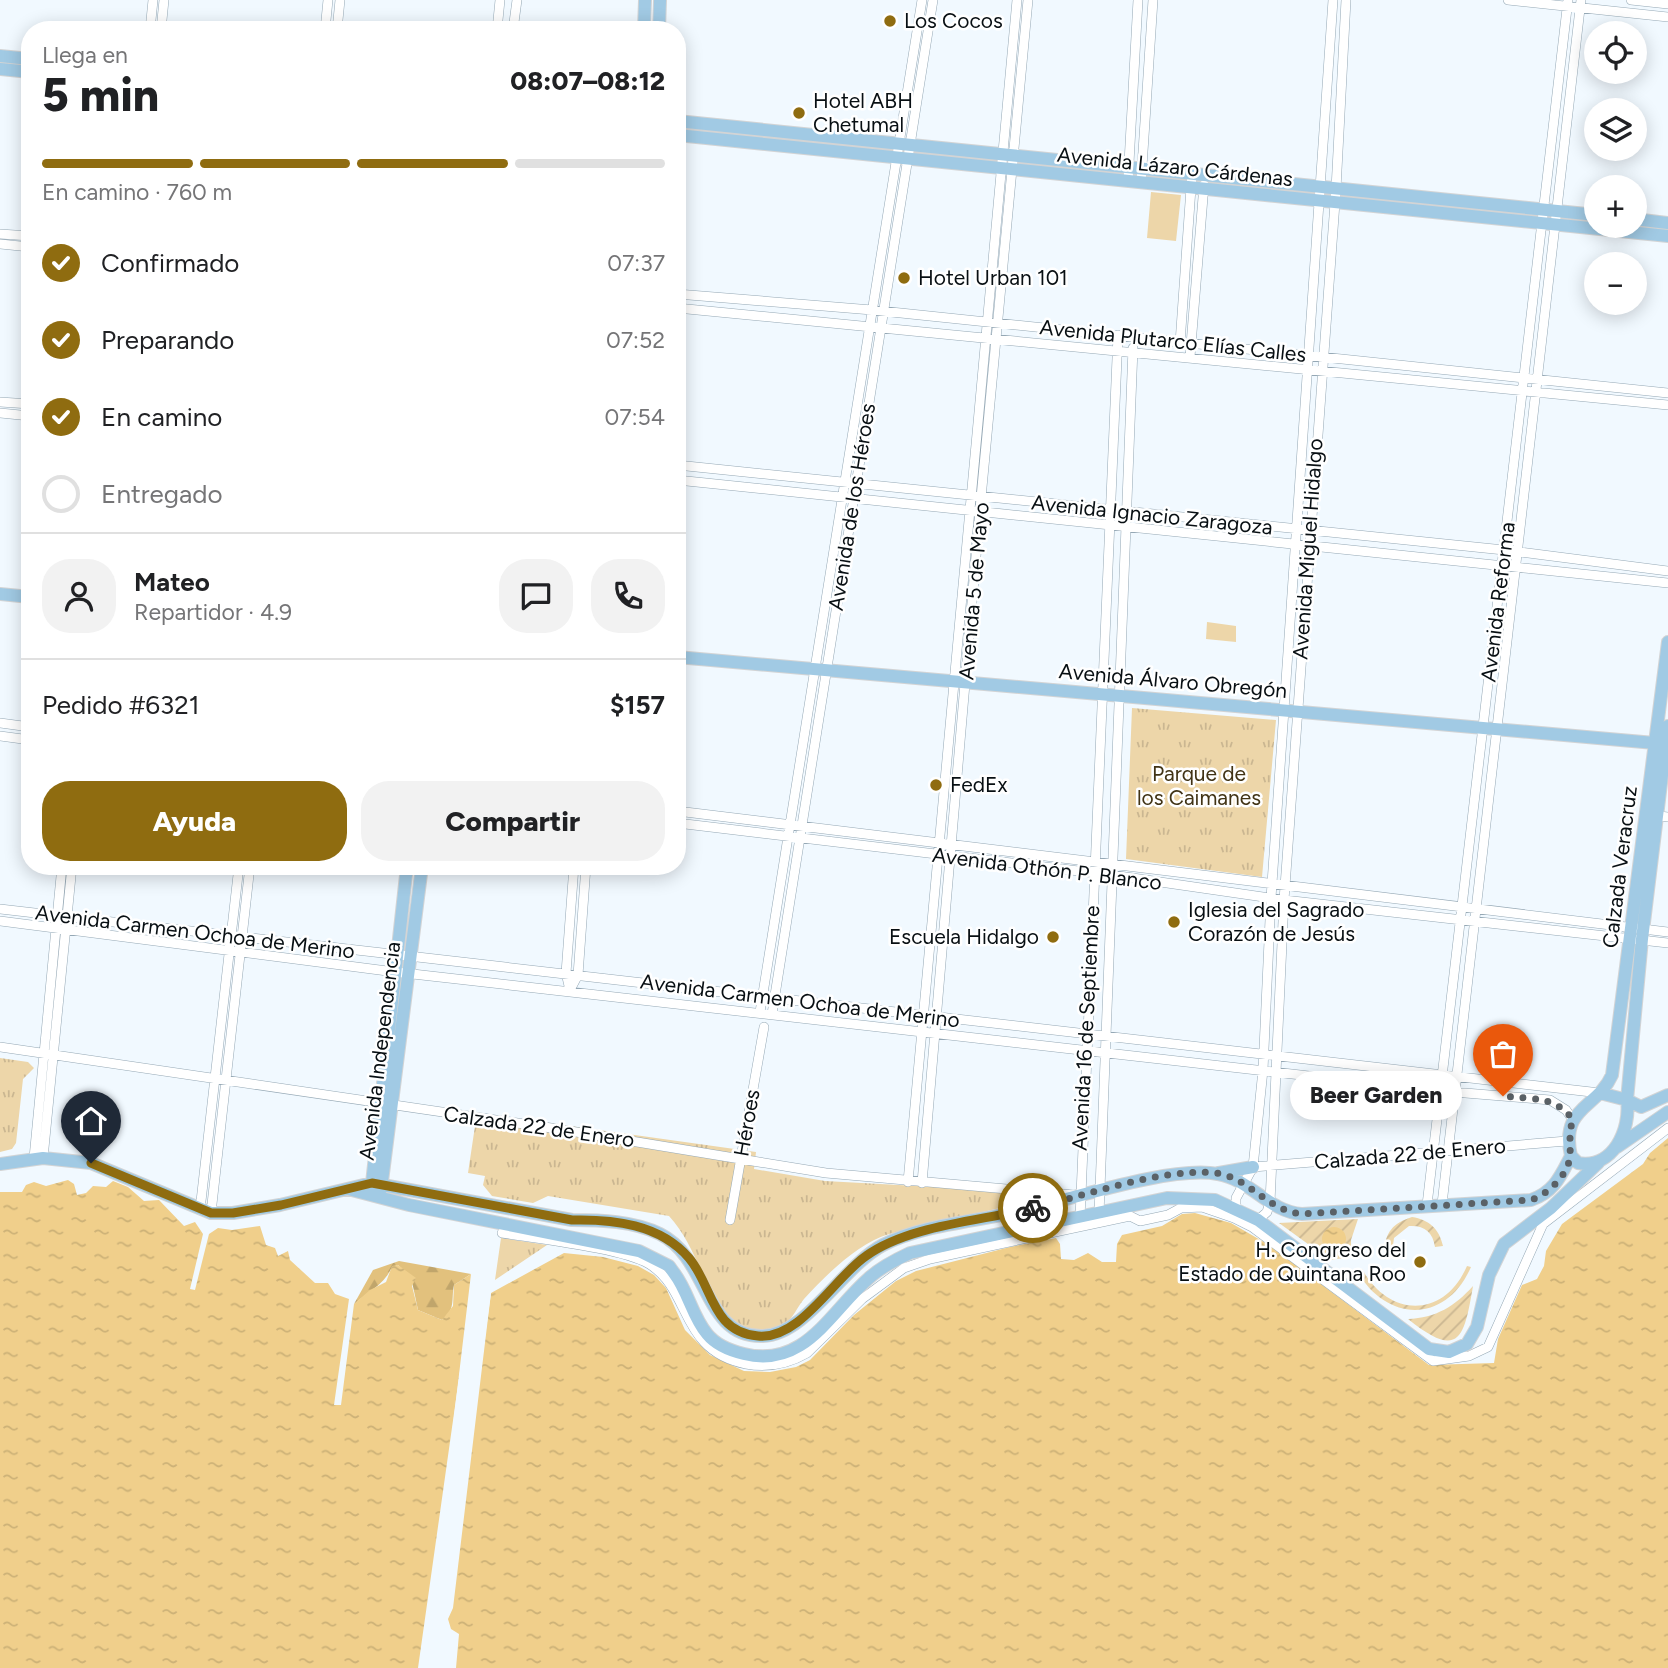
<!DOCTYPE html>
<html lang="es">
<head>
<meta charset="utf-8">
<style>
  :root { --surface:#fff; --page:#f2f2f2; --text:#202124; --muted:#757577; --line:#e0e0e0; --accent:#8f6c10 }
  body { margin:0; font-family:Figtree,sans-serif; background:var(--page); color:var(--text); height:100vh; display:flex; flex-direction:column; font-size:26px; white-space:nowrap }
  * { box-sizing:border-box; margin:0 }
  p { font-size:23px; color:var(--muted) }
  .icon { flex:none; width:38px; height:38px; fill:none; stroke:currentColor; stroke-width:2; stroke-linecap:round; stroke-linejoin:round }
  .map { position:relative; flex:1; overflow:hidden }
  .sheet { position:absolute; left:21px; top:21px; width:665px; height:854px; display:flex; flex-direction:column; background:var(--surface); border-radius:28px; box-shadow:0 4px 18px #0003 }
  .sheet>* { flex:none }
  .buttons { position:absolute; left:1584px; top:21px; display:grid; gap:14px }
  .buttons a { display:grid; place-items:center; width:63px; height:63px; border-radius:50%; background:var(--surface); box-shadow:0 4px 18px #0003; font-size:35px }
  .pin { position:absolute; display:grid; place-items:center; width:60px; height:60px; color:#fff; margin:-72px -30px; border-radius:50% 50% 50% 0; rotate:-45deg; box-shadow:0 0 7px #0007 }
  .pin .icon { rotate:45deg }
  .courier { position:absolute; display:grid; place-items:center; width:70px; height:70px; margin:-35px; border:5px solid #8f6c10; border-radius:50%; background:#fff; color:#222; box-shadow:0 2px 9px #0007 }
  .bubble { position:absolute; height:49px; border-radius:24px; background:var(--surface); box-shadow:0 4px 18px #0003; font-size:23px; font-weight:800; line-height:49px; text-align:center }
  .overview em { font-style:normal; font-weight:800 }
  .overview div { display:flex; flex-direction:column-reverse }
  .overview { display:flex; align-items:center; justify-content:space-between; height:119px; padding:0 21px }
  h1 { font-size:46px; font-weight:800; line-height:52px }
  .bar { display:grid; grid-template-columns:repeat(4,1fr); gap:10px 7px; align-content:center; height:84px; padding:0 21px }
  .bar i { height:9px; border-radius:5px; background:var(--line) }
  .bar .active { background:var(--accent) }
  .bar p { grid-column:span 4 }
  .line { display:flex; align-items:center; gap:18px; padding:0 21px; border-top:2px solid var(--line) }
  .line div { flex:1 }
  .round { display:grid; place-items:center; flex:none; width:74px; height:74px; border-radius:28px; background:var(--page) }
  ol { padding:0 21px; list-style:none }
  li { display:flex; align-items:center; gap:21px; height:77px }
  li p { margin-inline-start:auto }
  li .icon { padding:7px; border-radius:50%; background:var(--accent); color:#fff; stroke-width:4 }
  li:last-child { color:var(--muted) }
  li i { width:38px; height:38px; border:4px solid var(--line); border-radius:50% }
  .cta { display:flex; gap:14px; margin-top:auto; padding:14px 21px }
  .cta a { flex:1; height:80px; border-radius:28px; background:var(--accent); color:#fff; font-size:28px; font-weight:800; line-height:80px; text-align:center }
  .cta a+a { background:var(--page); color:var(--text) }
  .map>svg:first-child { display:block }
  .grass { fill:url(#grass-tufts) }
  .forest { fill:url(#forest-firs) }
  .garden { fill:url(#garden-furrows) }
  .pitch { fill:#edd6a9 }
  .water { fill:url(#water-ripples) }
  .pier { fill:#f1f9ff }
  .lines { fill:none; stroke-linecap:round; stroke-linejoin:round }
  .minor-casing { stroke:#95a8b5; stroke-width:10 }
  .major-casing { stroke:#d3d4d5; stroke-width:14 }
  .minor { stroke:#fff; stroke-width:9 }
  .major { stroke:#a1cae4; stroke-width:12 }
  .done { stroke:#5a6166; stroke-width:7; stroke-dasharray:0 12.6 }
  .route { stroke:#8f6c10; stroke-width:9 }
  .poi-dot { fill:#8f6c10; stroke:#fff; stroke-width:2.5 }
  .labels { text-anchor:middle; stroke-width:5; stroke-linejoin:round; paint-order:stroke }
  .poi-label { font-size:21px; fill:#080f13; stroke:#fff; text-anchor:start }
  .street-label { font-size:21px; fill:#080f13; stroke:#fff }
  .park-label { font-size:21px; fill:#413315; stroke:#fff }
</style>
</head>
<body>
<div class="map">
<svg width="1668" height="1668" viewBox="0 0 1668 1668">
  <defs>
    <pattern id="grass-tufts" width="24" height="20" patternUnits="userSpaceOnUse" patternTransform="scale(1.75)"><rect width="24" height="20" fill="#edd6a9"/><path d="M3 7l-1-3M5 7V3M7 7l1-3M15 17l-1-3M17 17v-4M19 17l1-3" fill="none" stroke="#cab691"/></pattern>
    <pattern id="forest-firs" width="22" height="20" patternUnits="userSpaceOnUse" patternTransform="scale(1.75)"><rect width="22" height="20" fill="#e2c17d"/><path d="M5 1l3.5 6h-7zM16 11l3.5 6h-7z" fill="#c0a56b"/></pattern>
    <pattern id="garden-furrows" width="10" height="10" patternUnits="userSpaceOnUse" patternTransform="scale(1.75)"><rect width="10" height="10" fill="#edd6a9"/><path d="M-1 1l2-2M0 10L10 0M9 11l2-2" fill="none" stroke="#cab691"/></pattern>
    <pattern id="water-ripples" width="26" height="14" patternUnits="userSpaceOnUse" patternTransform="scale(1.75)"><rect width="26" height="14" fill="#f0cf8b"/><path d="M2 4q2-2 4 0t4 0M15 11q2-2 4 0t4 0" fill="none" stroke="#ccb177"/></pattern>
  </defs>
  <rect width="100%" height="100%" fill="#f1f9ff"/>
  <path class="grass" d="M 1132,708 L 1276,720 L 1262,877 L 1126,859 Z
    M 0,1058 L 28,1062 L 34,1068 L 23,1079 L 16,1143 L 12,1149 L 0,1152 Z
    M 484,1114 L 756,1152 L 754,1169 L 825,1181 L 1029,1192 L 1034,1200 L 889,1234 C 857,1244 827,1274 804,1299 C 797,1307 794,1318 784,1324 C 768,1334 742,1331 729,1317 C 703,1288 696,1245 669,1216 L 548,1196 L 533,1203 L 492,1196 L 483,1185 L 485,1176 L 468,1173 L 475,1126 L 482,1127 Z
    M 501,1238 L 547,1245 L 495,1280 Z"/>
  <path class="forest" d="M 399,1261 L 471,1274 L 454,1285 C 451,1299 456,1310 442,1320 L 418,1310 L 411,1277 L 398,1265 L 392,1267 C 384,1285 369,1291 354,1304 L 373,1270 Z"/>
  <path class="garden" d="M 1412,1217 C 1429,1220 1439,1228 1443,1246 L 1435,1247 C 1433,1232 1424,1225 1409,1226 L 1394,1238 L 1392,1252 L 1384,1253 C 1385,1232 1393,1223 1412,1217 Z
    M 1358,1219 L 1351,1240 L 1351,1257 L 1330,1260 L 1279,1223 Z
    M 1467,1266 L 1471,1267 C 1446,1324 1387,1323 1357,1271 L 1362,1269 C 1389,1318 1444,1319 1467,1266 Z
    M 1473,1286 C 1464,1339 1459,1360 1408,1319 C 1436,1318 1455,1306 1473,1286 Z"/>
  <path class="pitch" d="M 1151,192 L 1181,195 L 1176,241 L 1147,238 Z
    M 1207,622 L 1236,626 L 1236,642 L 1206,639 Z"/>
  <path class="water" d="M 1668,1138 L 1668,1668 L 456,1668 L 459,1634 L 451,1629 L 448,1619 L 453,1608 L 491,1293 L 564,1253 L 603,1257 L 638,1266 L 654,1275 L 666,1288 L 685,1330 L 710,1355 L 744,1371 L 770,1372 L 796,1367 L 810,1360 L 854,1315 L 896,1281 L 916,1271 L 1010,1247 L 1056,1238 L 1060,1244 L 1061,1259 L 1074,1260 L 1088,1253 L 1102,1262 L 1116,1262 L 1117,1244 L 1122,1235 L 1162,1226 L 1182,1214 L 1195,1213 L 1231,1223 L 1269,1245 L 1429,1365 L 1494,1363 L 1498,1339 L 1522,1285 L 1537,1279 L 1544,1266 L 1546,1251 L 1562,1224 L 1643,1164 L 1650,1153 Z
    M 68,1180 L 74,1184 L 77,1195 L 86,1193 L 93,1186 L 106,1187 L 113,1181 L 128,1187 L 144,1201 L 159,1200 L 184,1226 L 195,1222 L 203,1234 L 190,1289 L 195,1290 L 209,1234 L 218,1228 L 232,1230 L 260,1226 L 266,1245 L 275,1248 L 278,1256 L 288,1251 L 290,1260 L 315,1283 L 328,1283 L 335,1294 L 349,1299 L 334,1405 L 341,1405 L 354,1304 L 370,1290 L 386,1282 L 392,1266 L 398,1265 L 416,1278 L 412,1286 L 418,1310 L 442,1320 L 453,1306 L 454,1285 L 471,1274 L 424,1668 L 0,1668 L 0,1192 L 22,1192 L 26,1185 L 34,1182 L 46,1186 Z
    M1322 1239a12 12 0 1 1 24 0a12 12 0 1 1-24 0Z"/>
  <path class="pier" d="M 474,1272 L 428,1668 L 418,1668 Z
    M 492,1289 L 491,1293 L 454,1565 L 488,1293 Z"/>
  <g class="lines">
    <defs>
      <path id="minor" d="M 1508,0 L 1668,17
        M 1631,0 L 1668,4
        M 150,30 L 153,0
        M 161,30 L 164,0
        M 325,30 L 328,0
        M 337,30 L 340,0
        M 497,30 L 500,0
        M 513,30 L 517,0
        M 1128,181 L 1138,0
        M 1141,182 L 1153,0
        M 0,234 L 30,236
        M 0,244 L 30,247
        M 677,294 L 872,310 L 1668,393
        M 677,308 L 1668,405
        M 1180,343 L 1192,174
        M 1190,357 L 1204,185
        M 0,402 L 30,404
        M 0,413 L 30,416
        M 677,465 L 1504,550 L 1668,571
        M 677,480 L 1668,583
        M 0,723 L 30,727
        M 0,736 L 30,740
        M 677,811 L 1668,932
        M 1652,815 L 1668,817
        M 677,823 L 1112,875 L 1284,900 L 1668,943
        M 0,909 L 1600,1093
        M 0,921 L 395,972 L 1441,1091 L 1550,1100 L 1566,1110 L 1573,1120
        M 570,990 L 578,975 L 586,866
        M 570,990 L 566,973 L 574,866
        M 760,1012 L 922,0
        M 772,1014 L 933,0
        M 0,1047 L 558,1129 L 826,1173 L 1074,1195
        M 34,1158 L 62,866
        M 43,1158 L 72,866
        M 1253,1167 L 1567,1141
        M 908,1182 L 1017,0
        M 922,1183 L 981,498 L 1028,0
        M 1442,1204 L 1581,0
        M 1427,1205 L 1568,0
        M 1236,1208 L 1236,1198 L 1253,1167 L 1263,1070 L 1271,898 L 1333,0
        M 200,1210 L 239,866
        M 211,1213 L 250,866
        M 1099,1214 L 1133,348
        M 1080,1218 L 1118,335
        M 730,1220 L 764,1027
        M 1258,1220 L 1267,1212 L 1270,1202 L 1284,900 L 1336,189 L 1346,0
        M 502,1233 C 537,1239 622,1248 649,1264 C 692,1290 679,1351 746,1364 C 768,1368 788,1364 807,1353 L 862,1299 L 904,1268 L 930,1259 L 1130,1216 L 1140,1221 L 1168,1215 L 1181,1208 L 1202,1207 L 1234,1218 L 1252,1227 L 1433,1361 L 1469,1356 L 1488,1347 L 1543,1224 L 1668,1128"/>
      <path id="major" d="M 644,30 L 645,0
        M 659,30 L 660,0
        M 0,56 L 30,59
        M 0,69 L 30,72
        M 677,121 L 1596,215
        M 677,135 L 1668,236
        M 1634,219 L 1668,223
        M 0,594 L 30,597
        M 677,657 L 1666,744
        M 1668,726 L 1642,939 L 1627,1100 L 1641,1107 L 1668,1095
        M 1600,1093 L 1627,1100 C 1631,1130 1613,1169 1578,1163 L 1571,1156 C 1560,1106 1597,1109 1612,1075 L 1668,642
        M 1617,1147 L 1668,1112
        M 0,1164 L 43,1158 L 91,1163 L 211,1213 L 233,1213 L 280,1205 L 372,1183 L 572,1220 C 600,1220 634,1221 660,1234 C 710,1259 703,1338 763,1336 C 806,1335 843,1266 883,1245 C 922,1225 973,1222 1016,1212 C 1066,1201 1170,1165 1218,1174 C 1250,1179 1269,1212 1302,1214 L 1531,1200 C 1554,1192 1560,1177 1571,1156
        M 1219,1173 L 1253,1167
        M 348,1189 L 409,1205 L 639,1251 L 669,1266 L 674,1273 C 688,1291 692,1316 707,1334 C 716,1345 731,1351 744,1354 C 805,1369 830,1312 869,1278 C 881,1267 895,1260 910,1253 L 1167,1198 L 1215,1200 L 1258,1220 L 1429,1349 L 1449,1352 L 1467,1344 L 1477,1327 L 1489,1275 L 1504,1244 L 1551,1208 L 1598,1163
        M 381,1189 L 422,866
        M 374,1191 L 372,1183 L 407,866"/>
    </defs>
    <use href="#minor" class="minor-casing"/>
    <use href="#major" class="major-casing"/>
    <use href="#minor" class="minor"/>
    <use href="#major" class="major"/>
  </g>
  <g class="lines">
    <path class="done" d="M 1033,1208 C 1084,1196 1165,1167 1216,1173 C 1250,1178 1268,1211 1302,1214 L 1531,1200 C 1548,1194 1570,1174 1570,1154 C 1571,1140 1568,1134 1573,1120 C 1557,1096 1530,1099 1503,1096"/>
    <path class="route" d="M 91,1163 L 211,1213 L 233,1213 L 281,1205 L 372,1183 L 572,1220 C 613,1219 660,1224 689,1258 C 713,1286 711,1332 758,1336 C 800,1340 834,1278 866,1256 C 909,1225 981,1221 1033,1208"/>
  </g>
  <g class="poi-dot">
    <circle cx="890" cy="21" r="7"/>
    <circle cx="799" cy="113" r="7"/>
    <circle cx="904" cy="278" r="7"/>
    <circle cx="936" cy="785" r="7"/>
    <circle cx="1174" cy="922" r="7"/>
    <circle cx="1053" cy="937" r="7"/>
    <circle cx="1420" cy="1262" r="7"/>
  </g>
  <g class="labels">
    <g class="poi-label">
      <text x="904" y="28">Los Cocos</text>
      <text x="813" y="108">Hotel ABH<tspan x="813" dy="24">Chetumal</tspan></text>
      <text x="918" y="285">Hotel Urban 101</text>
      <text x="950" y="792">FedEx</text>
      <text x="1188" y="917">Iglesia del Sagrado<tspan x="1188" dy="24">Corazón de Jesús</tspan></text>
      <text x="1039" y="944" text-anchor="end">Escuela Hidalgo</text>
      <text x="1406" y="1257" text-anchor="end">H. Congreso del<tspan x="1406" dy="24">Estado de Quintana Roo</tspan></text>
    </g>
    <g class="street-label">
      <text transform="translate(1175 167) rotate(6)" y="7">Avenida Lázaro Cárdenas</text>
      <text transform="translate(1173 341) rotate(6)" y="7">Avenida Plutarco Elías Calles</text>
      <text transform="translate(852 507) rotate(-81)" y="7">Avenida de los Héroes</text>
      <text transform="translate(1152 515) rotate(6)" y="7">Avenida Ignacio Zaragoza</text>
      <text transform="translate(1308 549) rotate(-86)" y="7">Avenida Miguel Hidalgo</text>
      <text transform="translate(974 591) rotate(-85)" y="7">Avenida 5 de Mayo</text>
      <text transform="translate(1498 602) rotate(-83)" y="7">Avenida Reforma</text>
      <text transform="translate(1173 681) rotate(5)" y="7">Avenida Álvaro Obregón</text>
      <text transform="translate(1620 867) rotate(-83)" y="7">Calzada Veracruz</text>
      <text transform="translate(1047 869) rotate(7)" y="7">Avenida Othón P. Blanco</text>
      <text transform="translate(195 932) rotate(7)" y="7">Avenida Carmen Ochoa de Merino</text>
      <text transform="translate(800 1001) rotate(7)" y="7">Avenida Carmen Ochoa de Merino</text>
      <text transform="translate(1086 1028) rotate(-87)" y="7">Avenida 16 de Septiembre</text>
      <text transform="translate(380 1051) rotate(-83)" y="7">Avenida Independencia</text>
      <text transform="translate(747 1123) rotate(-80)" y="7">Héroes</text>
      <text transform="translate(539 1127) rotate(8)" y="7">Calzada 22 de Enero</text>
      <text transform="translate(1410 1154) rotate(-5)" y="7">Calzada 22 de Enero</text>
    </g>
    <g class="park-label">
      <text x="1199" y="781">Parque de<tspan x="1199" dy="24">los Caimanes</tspan></text>
    </g>
  </g>
</svg>
<div class="buttons">
<a><svg class="icon" aria-label="locate" viewBox="0 0 24 24"><circle cx="12" cy="12" r="6"/><path d="M12 2v4M12 18v4M2 12h4M18 12h4"/></svg></a>
<a><svg class="icon" aria-label="layers" viewBox="0 0 24 24"><path d="M12 4l9 5-9 5-9-5zM3 14l9 5 9-5"/></svg></a>
<a>+</a>
<a>−</a>
</div>
<div class="pin" style="left:1503px;top:1096px;background:#ea580c"><svg class="icon" aria-label="bag" viewBox="0 0 24 24"><path d="M5 8h14l-1 12H6zM9 8a3 3 0 0 1 6 0"/></svg></div>
<div class="pin" style="left:91px;top:1163px;background:#1f2937"><svg class="icon" aria-label="home" viewBox="0 0 24 24"><path d="M3 11l9-7 9 7M6 9v11h12V9"/></svg></div>
<div class="courier" style="left:1033px;top:1208px"><svg class="icon" aria-label="bike" viewBox="0 0 24 24"><circle cx="6" cy="16" r="4"/><circle cx="18" cy="16" r="4"/><path d="M6 16l4-8h5l3 8M10 8l3 8H6M13 5h3"/></svg></div>
<div class="bubble" style="left:1290px;top:1071px;width:172px">Beer Garden</div>
<section class="sheet">
<div class="overview"><div><h1>5 min</h1><p>Llega en</p></div><em>08:07–08:12</em></div>
<div class="bar"><i class="active"></i><i class="active"></i><i class="active"></i><i></i><p>En camino · 760 m</p></div>
<ol>
<li><svg class="icon" aria-label="check" viewBox="0 0 24 24"><path d="M5 12l5 5 9-10"/></svg>Confirmado<p>07:37</p></li>
<li><svg class="icon" aria-label="check" viewBox="0 0 24 24"><path d="M5 12l5 5 9-10"/></svg>Preparando<p>07:52</p></li>
<li><svg class="icon" aria-label="check" viewBox="0 0 24 24"><path d="M5 12l5 5 9-10"/></svg>En camino<p>07:54</p></li>
<li><i></i>Entregado</li>
</ol>
<div class="line" style="height:126px"><a class="round"><svg class="icon" aria-label="person" viewBox="0 0 24 24"><circle cx="12" cy="8" r="4"/><path d="M4 21q1-7 8-7t8 7"/></svg></a><div><b>Mateo</b><p>Repartidor · 4.9</p></div><a class="round"><svg class="icon" aria-label="chat" viewBox="0 0 24 24"><path d="M4 5h16v11H9l-5 4z"/></svg></a><a class="round"><svg class="icon" aria-label="phone" viewBox="0 0 24 24"><path d="M5 4h4l2 5-3 2q2 4 5 5l2-3 5 2v4C11 20 4 13 5 4z"/></svg></a></div>
<div class="line" style="height:91px"><div>Pedido #6321</div><b>$157</b></div>
<div class="cta"><a>Ayuda</a><a>Compartir</a></div>
</section>
</div>
</body>
</html>
